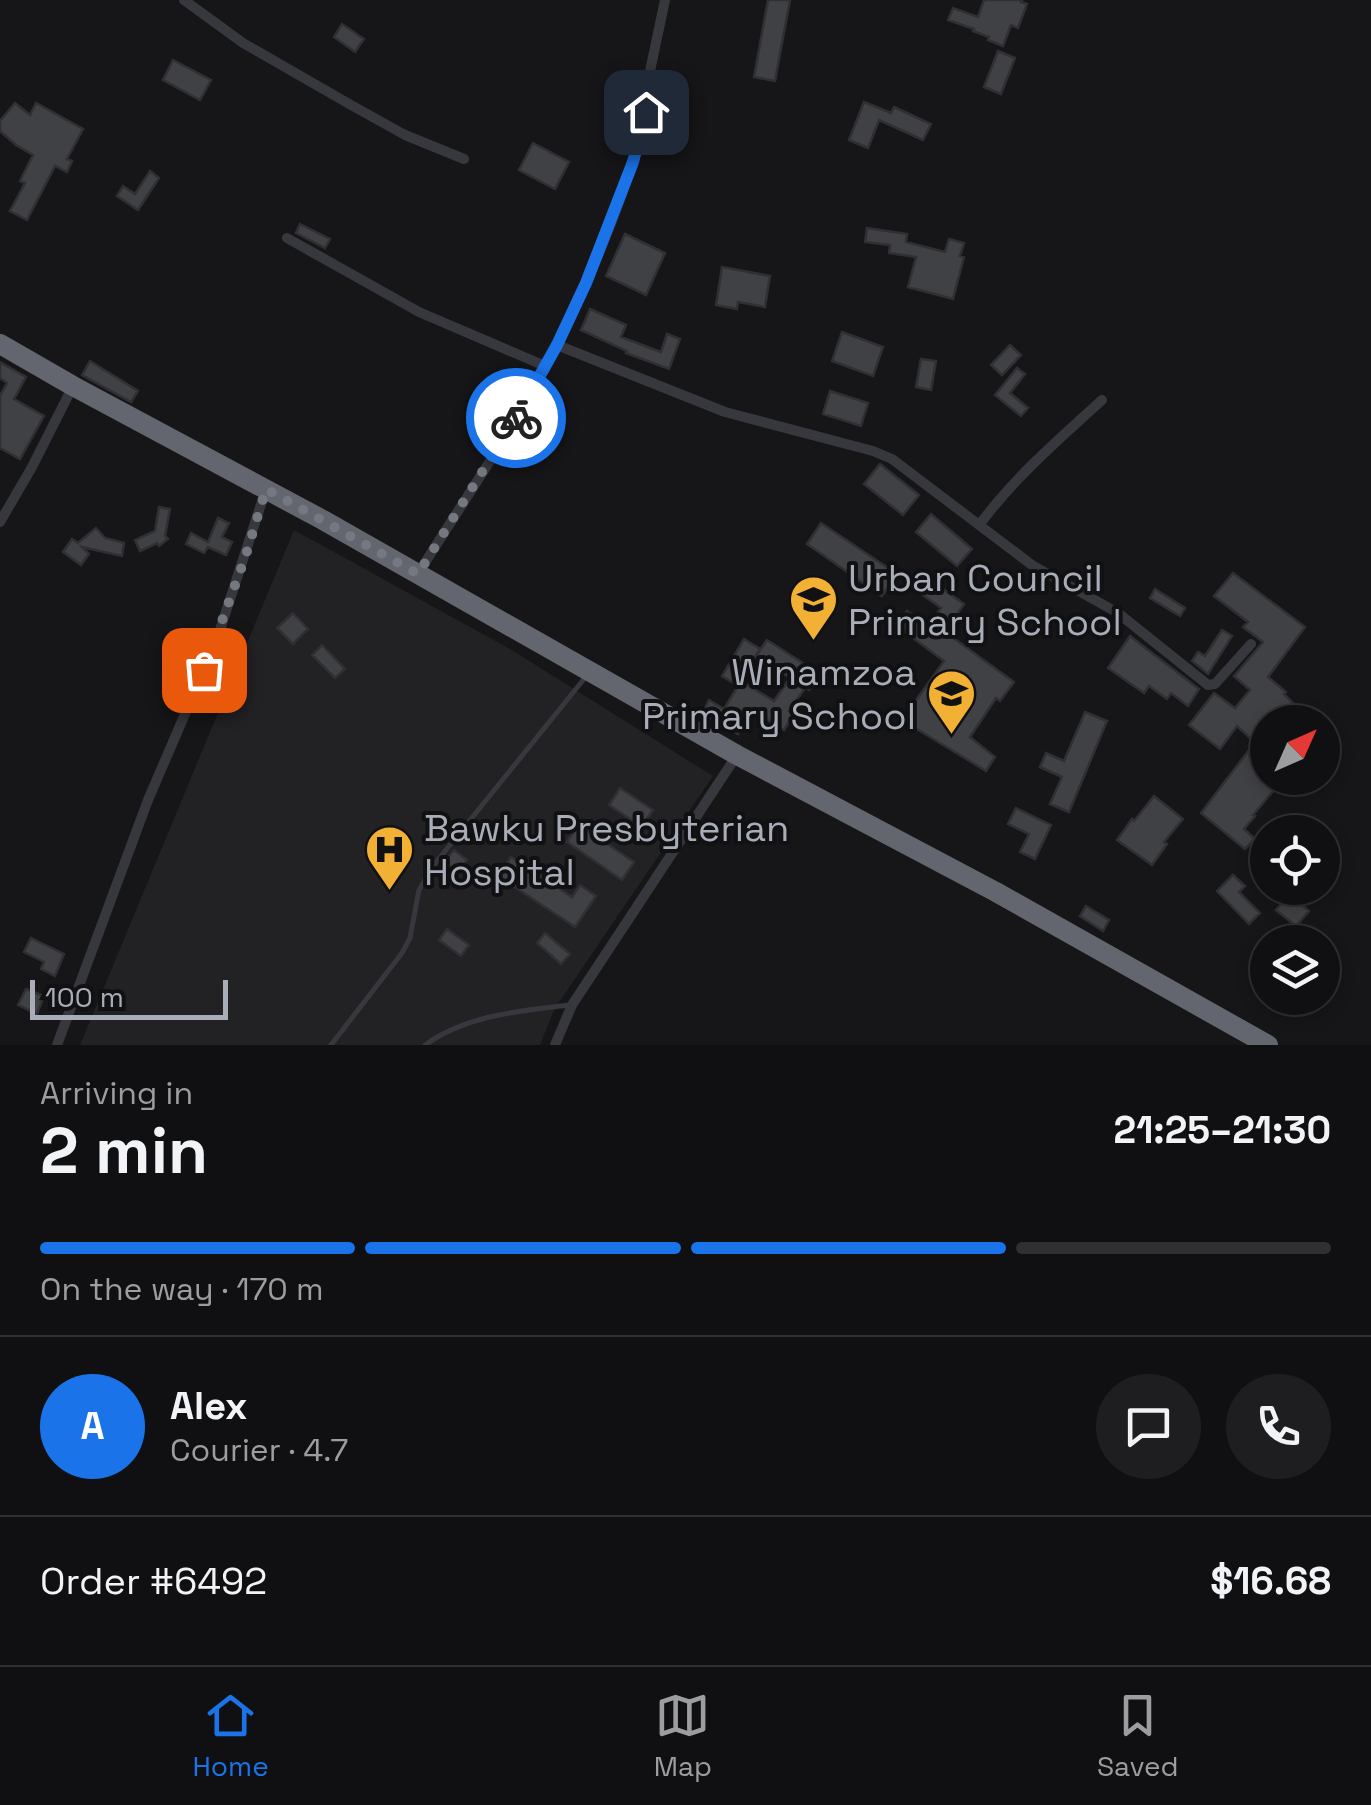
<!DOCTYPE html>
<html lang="en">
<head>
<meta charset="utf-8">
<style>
  :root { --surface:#101012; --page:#1e1e20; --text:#f1f3f6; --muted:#9c9d9f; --line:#303032; --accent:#1a73e8 }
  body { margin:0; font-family:"Space Grotesk",sans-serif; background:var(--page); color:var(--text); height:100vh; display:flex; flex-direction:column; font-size:38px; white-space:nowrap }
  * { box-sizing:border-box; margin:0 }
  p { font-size:32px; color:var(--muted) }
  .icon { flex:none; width:55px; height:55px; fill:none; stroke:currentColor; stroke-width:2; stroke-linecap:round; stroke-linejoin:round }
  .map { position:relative; height:1045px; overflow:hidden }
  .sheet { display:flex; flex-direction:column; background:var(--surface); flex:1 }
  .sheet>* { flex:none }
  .needle { width:65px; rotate:45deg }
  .controls { position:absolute; left:1250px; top:705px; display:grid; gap:20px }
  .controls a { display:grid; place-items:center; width:90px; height:90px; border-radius:50%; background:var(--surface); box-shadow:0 5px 15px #0003,0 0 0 2px var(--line); font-size:50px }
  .scale { position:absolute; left:30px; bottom:25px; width:198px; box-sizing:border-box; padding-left:10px; border:5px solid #a8adb8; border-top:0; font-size:28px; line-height:35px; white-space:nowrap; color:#a8adb8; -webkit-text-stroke:8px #111113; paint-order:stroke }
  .pin { position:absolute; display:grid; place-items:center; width:85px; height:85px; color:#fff; margin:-42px; border-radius:20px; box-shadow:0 5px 15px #0006 }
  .courier { position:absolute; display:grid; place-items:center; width:100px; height:100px; margin:-50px; border:8px solid #1a73e8; border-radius:50%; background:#fff; color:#222; box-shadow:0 2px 12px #0007 }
  .summary em { font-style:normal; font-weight:600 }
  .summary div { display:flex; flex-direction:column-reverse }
  .summary { display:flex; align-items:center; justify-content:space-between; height:170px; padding:0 40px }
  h1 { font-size:65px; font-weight:600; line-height:75px }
  .bar { display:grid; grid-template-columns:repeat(4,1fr); gap:15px 10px; align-content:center; height:120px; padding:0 40px }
  .bar i { height:12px; border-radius:8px; background:var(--line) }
  .bar .active { background:var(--accent) }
  .bar p { grid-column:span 4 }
  .line { display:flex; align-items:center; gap:25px; padding:0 40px; border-top:2px solid var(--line) }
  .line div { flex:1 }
  .round { display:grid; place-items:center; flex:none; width:105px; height:105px; border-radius:52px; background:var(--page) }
  .tab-bar { display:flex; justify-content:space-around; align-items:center; height:140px; border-top:2px solid var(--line); background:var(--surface); font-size:28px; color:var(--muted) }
  .tab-bar a { display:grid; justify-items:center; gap:5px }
  .tab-bar .active { color:var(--accent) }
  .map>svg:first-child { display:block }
  .built { fill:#222225 }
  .building { fill:#404145; stroke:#303034; stroke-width:2.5 }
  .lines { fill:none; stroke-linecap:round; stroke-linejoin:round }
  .lane { stroke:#37383d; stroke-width:5 }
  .street { stroke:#37383d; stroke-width:10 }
  .highway { stroke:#63666e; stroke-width:20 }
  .done { stroke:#757880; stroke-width:10; stroke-dasharray:0 18 }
  .route { stroke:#1a73e8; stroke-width:12 }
  .labels { text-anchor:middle; stroke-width:8; stroke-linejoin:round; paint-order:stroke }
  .poi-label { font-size:38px; fill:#a8adb8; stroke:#111113; text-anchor:start }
</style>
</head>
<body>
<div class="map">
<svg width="1371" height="1045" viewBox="0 0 1371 1045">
  <rect width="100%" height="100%" fill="#161618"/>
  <path class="built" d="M 294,530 L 510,649 L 713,776 L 555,1008 L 540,1045 L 80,1045 Z"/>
  <path class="building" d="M 768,0 L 790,0 L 775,81 L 754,77 Z
    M 984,0 L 1022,0 L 1021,2 L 1027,4 L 1018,28 L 1011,25 L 1003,46 L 988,40 L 989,37 L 973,31 L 974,29 L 948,20 L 953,8 L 978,17 Z
    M 342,24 L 364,39 L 355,52 L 334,37 Z
    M 998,51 L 1015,58 L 1001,94 L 984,87 Z
    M 173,60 L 211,80 L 200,100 L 163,80 Z
    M 864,102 L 891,113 L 894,107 L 931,124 L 923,140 L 879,120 L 868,148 L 849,140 Z
    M 15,103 L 30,115 L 36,103 L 83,129 L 67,159 L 72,161 L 67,172 L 55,166 L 27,220 L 10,211 L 25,183 L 20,181 L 33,155 L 16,145 L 0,131 L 0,121 Z
    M 533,143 L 569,162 L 555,189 L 519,170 Z
    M 150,171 L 159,178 L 138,210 L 117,196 L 123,186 L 135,194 Z
    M 300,224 L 330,239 L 325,248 L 296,233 Z
    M 867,228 L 907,234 L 906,242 L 945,252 L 949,239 L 964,243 L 960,256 L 964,257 L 953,299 L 908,287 L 916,257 L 889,253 L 890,245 L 865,242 Z
    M 625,234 L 665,253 L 646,295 L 606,276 Z
    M 722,267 L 770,276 L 765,307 L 738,302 L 737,309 L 716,305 Z
    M 590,309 L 626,325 L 621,337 L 661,352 L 667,334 L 680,339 L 669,369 L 626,353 L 627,351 L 581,330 Z
    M 842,332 L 883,347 L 873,376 L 832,361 Z
    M 1010,345 L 1021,355 L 1002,375 L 991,365 Z
    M 921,359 L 936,361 L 931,390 L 916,387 Z
    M 90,361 L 138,391 L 131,402 L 82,375 Z
    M 0,362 L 26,377 L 14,399 L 44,416 L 20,459 L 0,448 L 0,396 L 7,383 L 0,378 Z
    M 1017,368 L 1025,374 L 1010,393 L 1028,408 L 1021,416 L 995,395 Z
    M 830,391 L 868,403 L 861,426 L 823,414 Z
    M 880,464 L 919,495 L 903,515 L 864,484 Z
    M 159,507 L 170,509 L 165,536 L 168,539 L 159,546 L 157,543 L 140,551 L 135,540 L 155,531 Z
    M 931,514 L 972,549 L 957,566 L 916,532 Z
    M 218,518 L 229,523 L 222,537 L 232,542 L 226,555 L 208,547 L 204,553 L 186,544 L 191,533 L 208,542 Z
    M 821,523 L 897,574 L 882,596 L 807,544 Z
    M 96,528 L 105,538 L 124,543 L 122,556 L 82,547 L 89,554 L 81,565 L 63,552 L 72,539 L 78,543 Z
    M 1233,573 L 1305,627 L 1268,677 L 1286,692 L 1284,694 L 1293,703 L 1284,713 L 1278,708 L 1251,739 L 1237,726 L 1220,749 L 1189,725 L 1214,693 L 1235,708 L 1250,690 L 1234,676 L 1263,642 L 1243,627 L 1248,622 L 1214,596 Z
    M 929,579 L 964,604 L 945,632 L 1014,682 L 1000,701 L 996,698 L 970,737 L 995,757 L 986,771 L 902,720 L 944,661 L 897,626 L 907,611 L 928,626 L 941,608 L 920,593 Z
    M 1155,589 L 1185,608 L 1180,616 L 1150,598 Z
    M 293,613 L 308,629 L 293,644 L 277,628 Z
    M 1222,630 L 1232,636 L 1208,674 L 1192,661 L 1198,652 L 1205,656 Z
    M 1130,636 L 1199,689 L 1188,706 L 1171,693 L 1167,699 L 1149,686 L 1144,693 L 1108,668 Z
    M 744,639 L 760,649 L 737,685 L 722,676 Z
    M 767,640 L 820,674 L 809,690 L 805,688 L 789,711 L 794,714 L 784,730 L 751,710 L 738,734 L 702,714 L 709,700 L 724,709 L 741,681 L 774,701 L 790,678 L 756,656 Z
    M 322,645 L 345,669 L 335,678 L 312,655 Z
    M 1085,712 L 1107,721 L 1069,812 L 1050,804 L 1062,777 L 1040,767 L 1046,753 L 1064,761 Z
    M 1249,750 L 1268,766 L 1268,778 L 1284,778 L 1253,815 L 1255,816 L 1244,829 L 1255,839 L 1245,849 L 1201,813 Z
    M 620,788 L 653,810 L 642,827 L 609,805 Z
    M 1154,796 L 1183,819 L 1164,842 L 1167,844 L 1152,865 L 1117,840 L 1132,819 L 1134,821 Z
    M 1016,808 L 1051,825 L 1035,859 L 1020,852 L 1029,834 L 1008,824 Z
    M 578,824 L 634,862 L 622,880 L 567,842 Z
    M 454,850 L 467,860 L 454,877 L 440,867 Z
    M 511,857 L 572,897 L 580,885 L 596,896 L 575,927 L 498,876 Z
    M 1233,875 L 1245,886 L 1239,892 L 1260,913 L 1249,924 L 1217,891 Z
    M 1290,894 L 1309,911 L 1296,926 L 1276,910 Z
    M 1086,906 L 1109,920 L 1103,931 L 1080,916 Z
    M 447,929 L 469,945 L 461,956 L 439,940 Z
    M 545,933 L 570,954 L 561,964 L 537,943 Z
    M 31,938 L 64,954 L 55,976 L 41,969 L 44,962 L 24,952 Z
    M 26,989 L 44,996 L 37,1014 L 18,1005 Z"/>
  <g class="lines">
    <path class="lane" d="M 331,1045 L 402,953 L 410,938 L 419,890 L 433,866 L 588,674
      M 425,1045 C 466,1015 520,1011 569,1005"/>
    <path class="street" d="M 184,0 L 243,43 L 351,105 L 405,135 L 464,159
      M 287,238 L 419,312 L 545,366
      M 557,345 L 725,412 L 873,451 L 892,459 L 1032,565 L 1118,613 L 1208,685 L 1215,684 L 1251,644
      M 0,522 L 32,467 L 73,386
      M 980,524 C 1015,477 1059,439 1102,400
      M 418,574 C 465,498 518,423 558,343 C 590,279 620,206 641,136 L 646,112 L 650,71 L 665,0
      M 57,1045 L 148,800 L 216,642 L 266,489
      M 555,1045 L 572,1005 L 737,755"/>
    <path class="highway" d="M 0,344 L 73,386 L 323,520 L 737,755 L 996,892 L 1268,1045"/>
  </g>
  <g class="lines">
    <path class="done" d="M 204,670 L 245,558 L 266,489 L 418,574 L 516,418"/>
    <path class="route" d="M 516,418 L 557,345 L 586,283 L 633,162 L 646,112"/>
  </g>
  <defs>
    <symbol id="school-pin" viewBox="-11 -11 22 30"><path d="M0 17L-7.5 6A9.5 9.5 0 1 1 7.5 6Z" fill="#f2b134" stroke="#111113"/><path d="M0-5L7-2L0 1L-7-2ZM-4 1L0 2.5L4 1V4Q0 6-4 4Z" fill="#111"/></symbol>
    <symbol id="hospital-pin" viewBox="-11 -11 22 30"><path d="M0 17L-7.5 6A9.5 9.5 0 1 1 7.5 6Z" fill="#f2b134" stroke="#111113"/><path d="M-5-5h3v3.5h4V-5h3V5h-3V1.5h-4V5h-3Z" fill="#111"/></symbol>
  </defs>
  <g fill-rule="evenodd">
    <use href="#school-pin" x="786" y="572" width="55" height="75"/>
    <use href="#school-pin" x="924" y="666" width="55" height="75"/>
    <use href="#hospital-pin" x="362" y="822" width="55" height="75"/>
  </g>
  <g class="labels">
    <g class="poi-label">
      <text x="848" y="591">Urban Council<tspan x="848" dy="44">Primary School</tspan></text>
      <text x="916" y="685" text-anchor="end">Winamzoa<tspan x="916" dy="44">Primary School</tspan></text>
      <text x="424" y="841">Bawku Presbyterian<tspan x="424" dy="44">Hospital</tspan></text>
    </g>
  </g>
</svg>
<div class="controls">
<a><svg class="needle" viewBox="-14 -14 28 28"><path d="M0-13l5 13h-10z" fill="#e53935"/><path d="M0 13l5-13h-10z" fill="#9c9d9f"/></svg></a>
<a><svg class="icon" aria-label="locate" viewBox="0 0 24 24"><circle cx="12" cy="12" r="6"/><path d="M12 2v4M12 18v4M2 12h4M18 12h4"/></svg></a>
<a><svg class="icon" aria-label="layers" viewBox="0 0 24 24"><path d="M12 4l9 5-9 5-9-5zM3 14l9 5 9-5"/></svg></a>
</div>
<div class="scale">100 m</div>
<div class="pin" style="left:204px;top:670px;background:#ea580c"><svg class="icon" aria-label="bag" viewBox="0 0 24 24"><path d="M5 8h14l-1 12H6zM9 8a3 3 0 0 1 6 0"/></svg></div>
<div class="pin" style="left:646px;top:112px;background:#1f2937"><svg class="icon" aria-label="home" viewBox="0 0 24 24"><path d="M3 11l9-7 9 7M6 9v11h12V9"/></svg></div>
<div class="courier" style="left:516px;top:418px"><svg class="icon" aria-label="bike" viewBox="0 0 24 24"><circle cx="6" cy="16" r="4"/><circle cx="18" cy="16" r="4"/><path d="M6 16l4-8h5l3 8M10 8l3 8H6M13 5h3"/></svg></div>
</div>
<section class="sheet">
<div class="summary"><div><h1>2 min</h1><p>Arriving in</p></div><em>21:25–21:30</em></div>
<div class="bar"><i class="active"></i><i class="active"></i><i class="active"></i><i></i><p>On the way · 170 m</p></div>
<div class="line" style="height:180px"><b class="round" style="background:var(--accent);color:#fff">A</b><div><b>Alex</b><p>Courier · 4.7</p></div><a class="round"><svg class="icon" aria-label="chat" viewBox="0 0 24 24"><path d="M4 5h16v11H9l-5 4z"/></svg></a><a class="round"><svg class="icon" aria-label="phone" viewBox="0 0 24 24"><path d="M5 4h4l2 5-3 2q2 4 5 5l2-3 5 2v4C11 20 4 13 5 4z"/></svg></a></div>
<div class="line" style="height:130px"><div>Order #6492</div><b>$16.68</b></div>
</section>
<nav class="tab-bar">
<a class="active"><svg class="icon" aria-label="home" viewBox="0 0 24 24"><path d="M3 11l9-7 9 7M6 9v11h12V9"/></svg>Home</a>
<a><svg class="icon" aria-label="map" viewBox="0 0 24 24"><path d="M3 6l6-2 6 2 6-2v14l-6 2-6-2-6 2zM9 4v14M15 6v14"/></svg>Map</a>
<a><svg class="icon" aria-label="saved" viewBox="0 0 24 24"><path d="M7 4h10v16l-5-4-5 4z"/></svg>Saved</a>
</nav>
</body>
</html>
